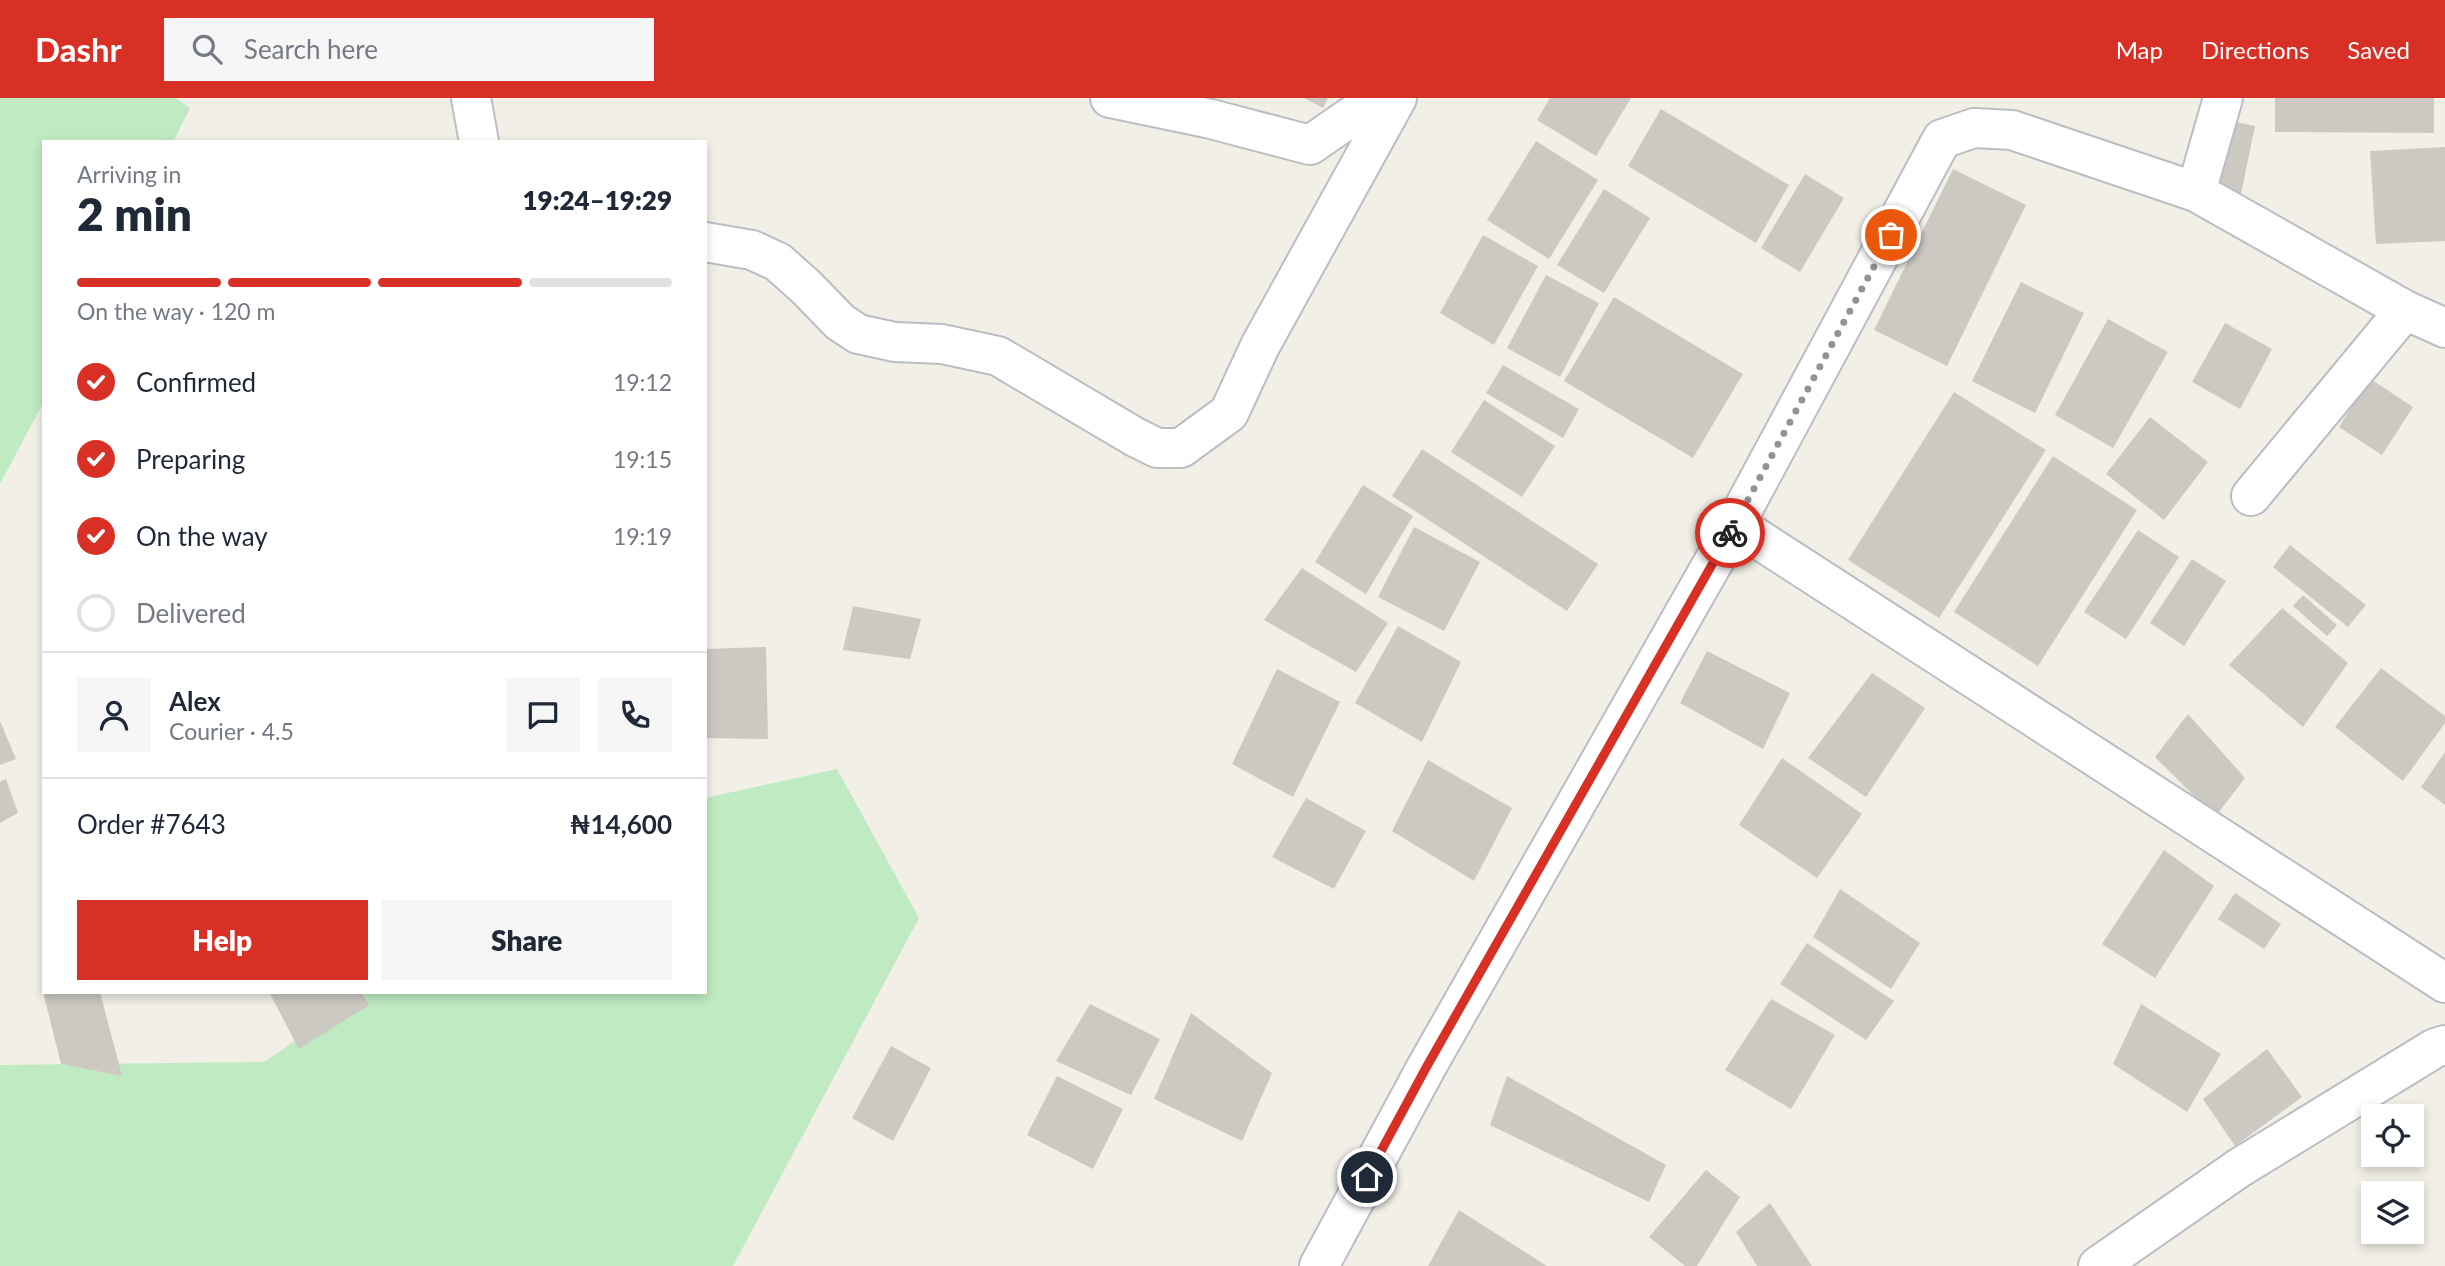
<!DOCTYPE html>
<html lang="en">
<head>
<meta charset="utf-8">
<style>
  :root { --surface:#fff; --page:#f6f6f7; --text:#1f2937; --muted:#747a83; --line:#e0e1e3; --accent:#d93025 }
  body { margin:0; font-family:Lato,sans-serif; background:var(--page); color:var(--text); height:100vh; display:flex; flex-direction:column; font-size:26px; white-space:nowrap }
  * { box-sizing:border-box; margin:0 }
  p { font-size:23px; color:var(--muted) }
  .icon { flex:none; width:38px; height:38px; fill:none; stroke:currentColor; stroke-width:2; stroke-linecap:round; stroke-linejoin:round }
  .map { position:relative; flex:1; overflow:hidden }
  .details { position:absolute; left:42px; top:42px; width:665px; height:854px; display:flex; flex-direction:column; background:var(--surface); border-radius:0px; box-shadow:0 4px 10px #0003 }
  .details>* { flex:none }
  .fabs { position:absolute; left:2361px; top:1006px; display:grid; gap:14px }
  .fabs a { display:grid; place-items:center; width:63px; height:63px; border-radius:0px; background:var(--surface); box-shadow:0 4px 10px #0003; font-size:35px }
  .pin { position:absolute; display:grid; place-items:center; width:60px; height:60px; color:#fff; margin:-30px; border:4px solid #fff; border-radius:50%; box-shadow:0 2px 7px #0007 }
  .courier { position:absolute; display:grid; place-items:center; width:70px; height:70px; margin:-35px; border:5px solid #d93025; border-radius:50%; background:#fff; color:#222; box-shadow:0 2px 9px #0007 }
  .headline em { font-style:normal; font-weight:800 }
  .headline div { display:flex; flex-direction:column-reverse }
  .headline { display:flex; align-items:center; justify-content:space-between; height:119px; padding:0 35px }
  h1 { font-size:46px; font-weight:800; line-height:52px }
  .bar { display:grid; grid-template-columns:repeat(4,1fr); gap:10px 7px; align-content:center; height:84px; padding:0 35px }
  .bar i { height:9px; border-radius:5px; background:var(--line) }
  .bar .active { background:var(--accent) }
  .bar p { grid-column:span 4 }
  .line { display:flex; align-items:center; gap:18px; padding:0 35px; border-top:2px solid var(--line) }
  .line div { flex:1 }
  .round { display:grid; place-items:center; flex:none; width:74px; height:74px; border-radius:0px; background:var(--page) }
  ol { padding:0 35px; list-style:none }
  li { display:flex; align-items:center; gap:21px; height:77px }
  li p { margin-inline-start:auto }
  li .icon { padding:7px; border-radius:50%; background:var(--accent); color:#fff; stroke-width:4 }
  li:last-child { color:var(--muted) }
  li i { width:38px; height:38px; border:4px solid var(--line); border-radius:50% }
  .primary-button { display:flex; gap:14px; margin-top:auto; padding:14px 35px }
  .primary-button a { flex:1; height:80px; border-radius:0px; background:var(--accent); color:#fff; font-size:28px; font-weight:800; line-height:80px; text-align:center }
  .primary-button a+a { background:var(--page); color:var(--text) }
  header { display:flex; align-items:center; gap:42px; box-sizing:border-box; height:98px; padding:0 35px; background:var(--accent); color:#fff }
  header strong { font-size:33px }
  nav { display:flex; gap:38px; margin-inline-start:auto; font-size:24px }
  .search { width:490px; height:63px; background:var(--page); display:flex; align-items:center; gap:18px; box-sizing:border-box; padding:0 24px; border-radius:0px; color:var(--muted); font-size:26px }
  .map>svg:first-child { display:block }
  .green { fill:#c0ebc2 }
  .building { fill:#ccc9c3 }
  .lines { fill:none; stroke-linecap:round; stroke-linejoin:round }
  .minor-casing { stroke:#babec3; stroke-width:42 }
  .minor { stroke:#fff; stroke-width:38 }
  .done { stroke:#919394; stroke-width:7; stroke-dasharray:0 12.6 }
  .route { stroke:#d93025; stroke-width:9 }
</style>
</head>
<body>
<header>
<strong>Dashr</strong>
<div class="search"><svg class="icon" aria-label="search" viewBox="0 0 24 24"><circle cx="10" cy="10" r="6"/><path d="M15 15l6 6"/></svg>Search here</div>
<nav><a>Map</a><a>Directions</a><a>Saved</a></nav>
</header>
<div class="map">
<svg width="2445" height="1168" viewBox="0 0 2445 1168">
  <rect width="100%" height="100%" fill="#f1efe6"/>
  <path class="green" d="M 0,0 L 176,0 L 190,10 L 173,44 L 44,44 L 44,303 L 0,386 Z
    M 837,671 L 919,820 L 733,1168 L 0,1168 L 0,967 L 264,964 L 366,894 L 705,894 L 705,700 Z"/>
  <path class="building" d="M 1304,0 L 1328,0 L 1323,10 Z
    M 1550,0 L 1631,0 L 1596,58 L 1537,22 Z
    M 2275,0 L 2434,0 L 2434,35 L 2275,34 Z
    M 1661,11 L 1789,87 L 1756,145 L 1628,68 Z
    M 2225,22 L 2255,28 L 2241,96 L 2211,89 Z
    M 1536,43 L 1598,82 L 1549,161 L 1487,122 Z
    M 2445,49 L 2445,143 L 2376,146 L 2370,53 Z
    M 1953,71 L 2026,107 L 1947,268 L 1874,232 Z
    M 1805,76 L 1844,100 L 1800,174 L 1761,150 Z
    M 1604,91 L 1650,120 L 1604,195 L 1557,167 Z
    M 1483,137 L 1538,168 L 1494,247 L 1440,215 Z
    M 1546,177 L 1599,205 L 1560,279 L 1507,250 Z
    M 2021,184 L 2084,215 L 2035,315 L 1972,283 Z
    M 1614,199 L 1743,276 L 1693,360 L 1564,283 Z
    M 2108,221 L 2168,254 L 2113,350 L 2055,317 Z
    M 2225,225 L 2272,251 L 2240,311 L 2192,284 Z
    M 1503,267 L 1579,311 L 1563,340 L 1486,295 Z
    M 2369,280 L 2413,309 L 2382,357 L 2339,329 Z
    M 1954,294 L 2046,352 L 1939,520 L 1848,462 Z
    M 1484,302 L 1555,348 L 1522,399 L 1451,354 Z
    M 2150,319 L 2208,364 L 2164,422 L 2106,376 Z
    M 1422,351 L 1598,466 L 1567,513 L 1392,398 Z
    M 2053,358 L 2137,412 L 2038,568 L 1954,514 Z
    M 1363,387 L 1413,418 L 1366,496 L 1315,464 Z
    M 1414,429 L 1480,464 L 1444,533 L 1378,499 Z
    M 2138,432 L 2179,459 L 2126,541 L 2084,514 Z
    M 2290,447 L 2366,507 L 2348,529 L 2273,469 Z
    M 2192,461 L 2226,483 L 2184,548 L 2150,525 Z
    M 1302,470 L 1388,525 L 1356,574 L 1264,522 Z
    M 2303,497 L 2337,527 L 2327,538 L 2293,508 Z
    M 853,508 L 921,521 L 910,561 L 843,552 Z
    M 2282,510 L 2348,565 L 2303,629 L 2229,567 Z
    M 1398,528 L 1461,564 L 1422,644 L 1355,605 Z
    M 766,549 L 768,641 L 705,640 L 705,551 Z
    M 1707,553 L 1790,595 L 1763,651 L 1680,605 Z
    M 2381,570 L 2445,618 L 2445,625 L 2403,683 L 2335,629 Z
    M 1277,571 L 1340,604 L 1293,699 L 1232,666 Z
    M 1872,575 L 1925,610 L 1866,699 L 1808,660 Z
    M 2188,616 L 2245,680 L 2215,719 L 2155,659 Z
    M 0,623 L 16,661 L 0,667 Z
    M 2445,654 L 2445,707 L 2421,689 Z
    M 1782,660 L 1862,716 L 1817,780 L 1739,727 Z
    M 1428,662 L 1512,710 L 1474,783 L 1392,733 Z
    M 6,681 L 18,715 L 0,725 L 0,684 Z
    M 1306,700 L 1366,733 L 1334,791 L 1272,759 Z
    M 2164,752 L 2214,788 L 2155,880 L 2102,846 Z
    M 1840,791 L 1920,845 L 1891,891 L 1813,839 Z
    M 2235,795 L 2281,826 L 2264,851 L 2218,821 Z
    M 1807,845 L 1894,903 L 1866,942 L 1780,886 Z
    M 43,894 L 100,894 L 122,978 L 61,966 Z
    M 269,894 L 361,894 L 369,907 L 299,951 Z
    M 1771,901 L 1835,937 L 1791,1011 L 1725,972 Z
    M 1090,906 L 1160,941 L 1131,997 L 1056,963 Z
    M 2141,906 L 2221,956 L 2187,1014 L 2113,966 Z
    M 1191,915 L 1272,975 L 1242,1043 L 1154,1001 Z
    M 891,948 L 931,970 L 893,1043 L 852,1020 Z
    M 2267,951 L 2302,999 L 2235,1048 L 2203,1001 Z
    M 1057,978 L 1123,1011 L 1093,1071 L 1027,1037 Z
    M 1507,978 L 1666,1067 L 1649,1104 L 1490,1027 Z
    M 1706,1072 L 1740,1099 L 1697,1168 L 1685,1168 L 1649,1139 Z
    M 1770,1105 L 1812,1168 L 1757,1168 L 1736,1134 Z
    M 1459,1112 L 1547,1168 L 1428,1168 Z"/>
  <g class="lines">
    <defs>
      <path id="minor" d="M 471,0 L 479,44
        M 1110,0 L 1211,21 L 1310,47 L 1378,0
        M 2196,94 L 2223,0
        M 705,144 L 752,152 L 778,164 L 806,189 L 840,224 L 858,236 L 895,244 L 942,246 L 998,258 L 1135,339 L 1157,350 L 1181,350 L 1229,315 L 1260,248 L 1397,0
        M 2251,398 L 2405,212
        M 1735,426 L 2445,885
        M 1319,1168 L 1427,968 L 1735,426 L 1942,41 L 1974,30 L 2012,32 L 2196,94 L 2405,212 L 2445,230
        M 2098,1168 L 2239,1070 L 2435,950 L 2445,947"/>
    </defs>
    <use href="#minor" class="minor-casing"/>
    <use href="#minor" class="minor"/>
  </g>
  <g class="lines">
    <path class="done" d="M 1730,435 L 1891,137"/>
    <path class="route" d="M 1367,1079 L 1427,968 L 1730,435"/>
  </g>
</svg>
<div class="fabs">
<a><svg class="icon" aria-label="locate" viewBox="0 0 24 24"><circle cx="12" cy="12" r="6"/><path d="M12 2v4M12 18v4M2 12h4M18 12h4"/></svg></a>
<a><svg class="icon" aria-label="layers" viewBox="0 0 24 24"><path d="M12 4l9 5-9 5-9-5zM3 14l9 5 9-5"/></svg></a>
</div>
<div class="pin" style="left:1891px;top:137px;background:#ea580c"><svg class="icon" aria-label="bag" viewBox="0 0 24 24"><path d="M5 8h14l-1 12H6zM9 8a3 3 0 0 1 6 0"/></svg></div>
<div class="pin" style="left:1367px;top:1079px;background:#1f2937"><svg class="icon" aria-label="home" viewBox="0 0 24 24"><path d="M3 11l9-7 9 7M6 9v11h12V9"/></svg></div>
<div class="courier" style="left:1730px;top:435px"><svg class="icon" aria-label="bike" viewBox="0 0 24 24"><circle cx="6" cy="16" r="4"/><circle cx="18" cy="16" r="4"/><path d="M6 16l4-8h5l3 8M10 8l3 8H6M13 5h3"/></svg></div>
<section class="details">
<div class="headline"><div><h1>2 min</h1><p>Arriving in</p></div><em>19:24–19:29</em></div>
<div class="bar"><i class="active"></i><i class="active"></i><i class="active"></i><i></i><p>On the way · 120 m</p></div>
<ol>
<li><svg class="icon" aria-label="check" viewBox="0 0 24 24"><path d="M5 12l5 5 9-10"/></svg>Confirmed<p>19:12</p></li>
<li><svg class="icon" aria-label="check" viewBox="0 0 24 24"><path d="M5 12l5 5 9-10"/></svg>Preparing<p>19:15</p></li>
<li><svg class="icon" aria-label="check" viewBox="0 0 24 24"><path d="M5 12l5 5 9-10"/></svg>On the way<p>19:19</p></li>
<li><i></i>Delivered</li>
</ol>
<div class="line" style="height:126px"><a class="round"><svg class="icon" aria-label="person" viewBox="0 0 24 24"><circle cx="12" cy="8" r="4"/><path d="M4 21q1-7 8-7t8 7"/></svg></a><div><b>Alex</b><p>Courier · 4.5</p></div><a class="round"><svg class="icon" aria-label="chat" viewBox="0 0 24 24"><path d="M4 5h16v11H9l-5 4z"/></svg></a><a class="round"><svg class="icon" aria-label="phone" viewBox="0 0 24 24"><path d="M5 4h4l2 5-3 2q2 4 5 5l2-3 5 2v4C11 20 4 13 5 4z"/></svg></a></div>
<div class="line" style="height:91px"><div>Order #7643</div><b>₦14,600</b></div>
<div class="primary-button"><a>Help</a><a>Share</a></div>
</section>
</div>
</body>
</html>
